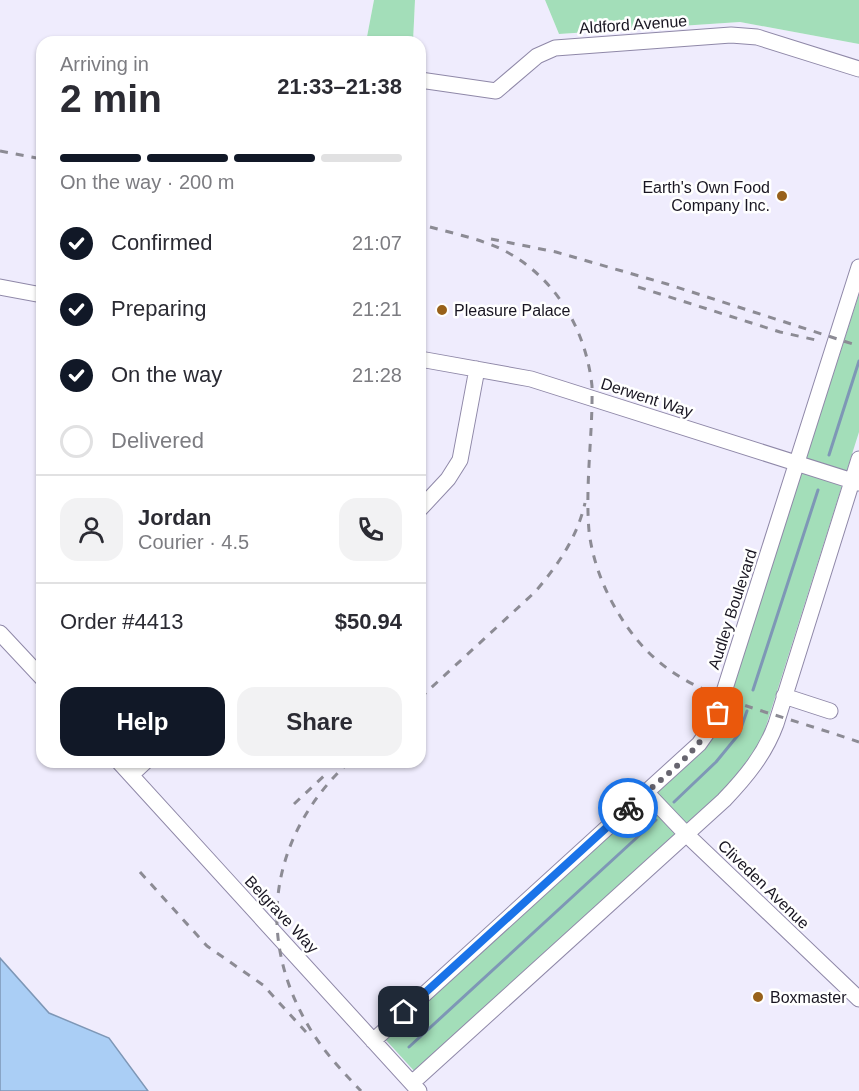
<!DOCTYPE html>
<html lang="en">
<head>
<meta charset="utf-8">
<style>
  :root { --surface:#fff; --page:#f2f2f3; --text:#2b2b33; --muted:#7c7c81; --line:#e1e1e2; --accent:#111827 }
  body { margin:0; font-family:Arial,sans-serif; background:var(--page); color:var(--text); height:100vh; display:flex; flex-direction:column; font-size:22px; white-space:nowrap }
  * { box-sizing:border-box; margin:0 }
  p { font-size:20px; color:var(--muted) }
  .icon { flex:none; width:33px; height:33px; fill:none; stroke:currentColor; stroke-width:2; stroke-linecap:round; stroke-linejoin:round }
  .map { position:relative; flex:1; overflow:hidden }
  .side { position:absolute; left:36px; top:36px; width:390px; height:732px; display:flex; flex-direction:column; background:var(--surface); border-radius:18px; box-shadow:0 2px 4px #0004 }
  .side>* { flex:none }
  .pin { position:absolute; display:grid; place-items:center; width:51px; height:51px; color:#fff; margin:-26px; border-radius:12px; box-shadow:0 3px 9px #0006 }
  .courier { position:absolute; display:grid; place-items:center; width:60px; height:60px; margin:-30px; border:4px solid #1a73e8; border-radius:50%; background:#fff; color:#222; box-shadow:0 2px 8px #0007 }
  .head em { font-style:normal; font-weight:600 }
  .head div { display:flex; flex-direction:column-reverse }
  .head { display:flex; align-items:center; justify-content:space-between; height:102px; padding:0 24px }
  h1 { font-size:39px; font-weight:600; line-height:45px }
  .bar { display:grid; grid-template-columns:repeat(4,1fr); gap:9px 6px; align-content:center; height:72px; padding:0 24px }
  .bar i { height:8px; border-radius:4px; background:var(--line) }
  .bar .current { background:var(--accent) }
  .bar p { grid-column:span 4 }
  .line { display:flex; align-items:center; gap:15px; padding:0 24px; border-top:2px solid var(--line) }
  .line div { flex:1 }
  .round { display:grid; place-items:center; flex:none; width:63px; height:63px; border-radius:18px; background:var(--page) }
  ol { padding:0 24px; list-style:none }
  li { display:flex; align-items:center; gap:18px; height:66px }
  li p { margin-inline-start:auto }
  li .icon { padding:6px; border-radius:50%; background:var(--accent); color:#fff; stroke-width:4 }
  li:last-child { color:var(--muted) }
  li i { width:33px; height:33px; border:3px solid var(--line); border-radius:50% }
  .primary-button { display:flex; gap:12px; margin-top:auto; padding:12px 24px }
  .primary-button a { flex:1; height:69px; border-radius:18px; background:var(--accent); color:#fff; font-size:24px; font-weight:600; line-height:69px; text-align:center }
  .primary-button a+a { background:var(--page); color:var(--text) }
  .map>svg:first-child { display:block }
  .built { fill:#efecfd }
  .green { fill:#a3deb9 }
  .water { fill:#aacef5; stroke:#7e97b6; stroke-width:1.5 }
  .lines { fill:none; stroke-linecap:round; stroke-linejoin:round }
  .stream { stroke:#7e97b6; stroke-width:3 }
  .minor-casing { stroke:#8f88a8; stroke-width:17 }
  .minor { stroke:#fff; stroke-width:15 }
  .rail { stroke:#8c8b94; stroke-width:3; stroke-dasharray:8 8; stroke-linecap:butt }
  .done { stroke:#67656f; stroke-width:6; stroke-dasharray:0 10.8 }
  .route { stroke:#1a73e8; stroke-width:8 }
  .poi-dot { fill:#98611a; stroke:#fff; stroke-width:2 }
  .labels { text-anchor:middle; stroke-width:5; stroke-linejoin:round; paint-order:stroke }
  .street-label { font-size:16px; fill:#191622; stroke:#fff }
  .poi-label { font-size:16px; fill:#191622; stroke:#fff; text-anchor:start }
</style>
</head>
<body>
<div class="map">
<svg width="859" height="1091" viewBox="0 0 859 1091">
  <rect width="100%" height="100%" fill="#f9f8ff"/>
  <path class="built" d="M 0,0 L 374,0 L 366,42 L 42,42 L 42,762 L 420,762 L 420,42 L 413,42 L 415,0 L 545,0 L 559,34 L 740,22 L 859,44 L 859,1091 L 148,1091 L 109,1038 L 49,1013 L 0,958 Z"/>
  <path class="green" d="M 374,0 L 415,0 L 413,42 L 366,42 Z
    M 545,0 L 859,0 L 859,44 L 740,22 L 559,34 Z
    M 859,294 L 859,432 L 760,745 L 741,772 L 715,801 L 416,1073 L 385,1039 L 705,748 L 722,721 Z"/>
  <path class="water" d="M 0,958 L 49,1013 L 109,1038 L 148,1091 L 0,1091 Z"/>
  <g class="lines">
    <path class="stream" d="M 829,455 L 859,361
      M 753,690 L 818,490
      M 674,802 L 716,762 L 739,734 L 747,711
      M 409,1047 L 656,820"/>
    <defs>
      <path id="minor" d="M 420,80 L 496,91 L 537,56 L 555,48 L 731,35 L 757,37 L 859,69
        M 0,287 L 42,295
        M 420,359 L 531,379 L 859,483
        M 420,509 L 448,479 L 460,460 L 477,369
        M 0,633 L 42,678
        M 784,696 L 830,711
        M 119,762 L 419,1091
        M 131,775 L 145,762
        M 646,792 L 686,834 L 859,999
        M 373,1041 L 699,744 L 711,727 L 722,698 L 859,267
        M 412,1083 L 724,800 C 746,777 765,754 776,724 L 859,459"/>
    </defs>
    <use href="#minor" class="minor-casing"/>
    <use href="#minor" class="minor"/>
    <path class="rail" d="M 0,151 L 42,159
      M 430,227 C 455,234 482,239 505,251 C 556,278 586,330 592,386 C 593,434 585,483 589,531 C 592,557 601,582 613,604 C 651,673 697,690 768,713 C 798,722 829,732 859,742
      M 491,239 L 556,252 L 667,284 L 859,346
      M 638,287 L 780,332 L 816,340
      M 420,698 L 535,592 C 558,565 577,538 585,503
      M 349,762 C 271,834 254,935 309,1027 C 323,1051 342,1071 361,1091
      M 294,804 L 326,774
      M 140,872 L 207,946 L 263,985 L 306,1032"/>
  </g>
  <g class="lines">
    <path class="done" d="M 628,808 C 660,779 700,753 718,713"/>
    <path class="route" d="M 404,1012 L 628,808"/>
  </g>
  <g class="poi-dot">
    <circle cx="782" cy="196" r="6"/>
    <circle cx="442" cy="310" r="6"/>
    <circle cx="758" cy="997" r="6"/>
  </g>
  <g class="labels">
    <g class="street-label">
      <text transform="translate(633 24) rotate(-4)" y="6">Aldford Avenue</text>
      <text transform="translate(647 397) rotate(18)" y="6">Derwent Way</text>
      <text transform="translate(732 609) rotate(-72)" y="6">Audley Boulevard</text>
      <text transform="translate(764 884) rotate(44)" y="6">Cliveden Avenue</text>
      <text transform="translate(282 914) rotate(47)" y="6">Belgrave Way</text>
    </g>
    <g class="poi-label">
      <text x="770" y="193" text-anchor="end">Earth's Own Food<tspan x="770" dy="18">Company Inc.</tspan></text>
      <text x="454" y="316">Pleasure Palace</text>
      <text x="770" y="1003">Boxmaster</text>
    </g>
  </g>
</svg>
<div class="pin" style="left:718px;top:713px;background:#ea580c"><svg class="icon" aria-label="bag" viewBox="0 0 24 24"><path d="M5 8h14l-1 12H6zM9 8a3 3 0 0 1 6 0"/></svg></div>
<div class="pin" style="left:404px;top:1012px;background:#1f2937"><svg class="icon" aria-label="home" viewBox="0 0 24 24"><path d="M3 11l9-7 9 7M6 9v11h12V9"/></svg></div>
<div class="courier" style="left:628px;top:808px"><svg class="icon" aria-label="bike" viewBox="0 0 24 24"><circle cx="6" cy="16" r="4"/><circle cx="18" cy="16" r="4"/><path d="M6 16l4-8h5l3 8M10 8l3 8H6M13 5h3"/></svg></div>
<section class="side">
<div class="head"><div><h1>2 min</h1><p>Arriving in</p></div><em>21:33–21:38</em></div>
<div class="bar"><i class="current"></i><i class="current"></i><i class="current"></i><i></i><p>On the way · 200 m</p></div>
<ol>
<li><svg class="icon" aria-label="check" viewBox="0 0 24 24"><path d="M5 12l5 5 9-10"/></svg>Confirmed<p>21:07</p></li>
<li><svg class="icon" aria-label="check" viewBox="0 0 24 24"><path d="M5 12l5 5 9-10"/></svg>Preparing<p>21:21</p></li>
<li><svg class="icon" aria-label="check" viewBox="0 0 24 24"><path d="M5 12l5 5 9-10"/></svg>On the way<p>21:28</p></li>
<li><i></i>Delivered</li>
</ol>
<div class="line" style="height:108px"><a class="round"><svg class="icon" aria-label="person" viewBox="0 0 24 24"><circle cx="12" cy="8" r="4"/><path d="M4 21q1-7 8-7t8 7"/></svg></a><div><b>Jordan</b><p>Courier · 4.5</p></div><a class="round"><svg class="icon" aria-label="phone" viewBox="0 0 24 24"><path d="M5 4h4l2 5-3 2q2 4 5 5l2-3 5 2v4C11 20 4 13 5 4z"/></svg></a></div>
<div class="line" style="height:78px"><div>Order #4413</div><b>$50.94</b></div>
<div class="primary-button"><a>Help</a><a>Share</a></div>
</section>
</div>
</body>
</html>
